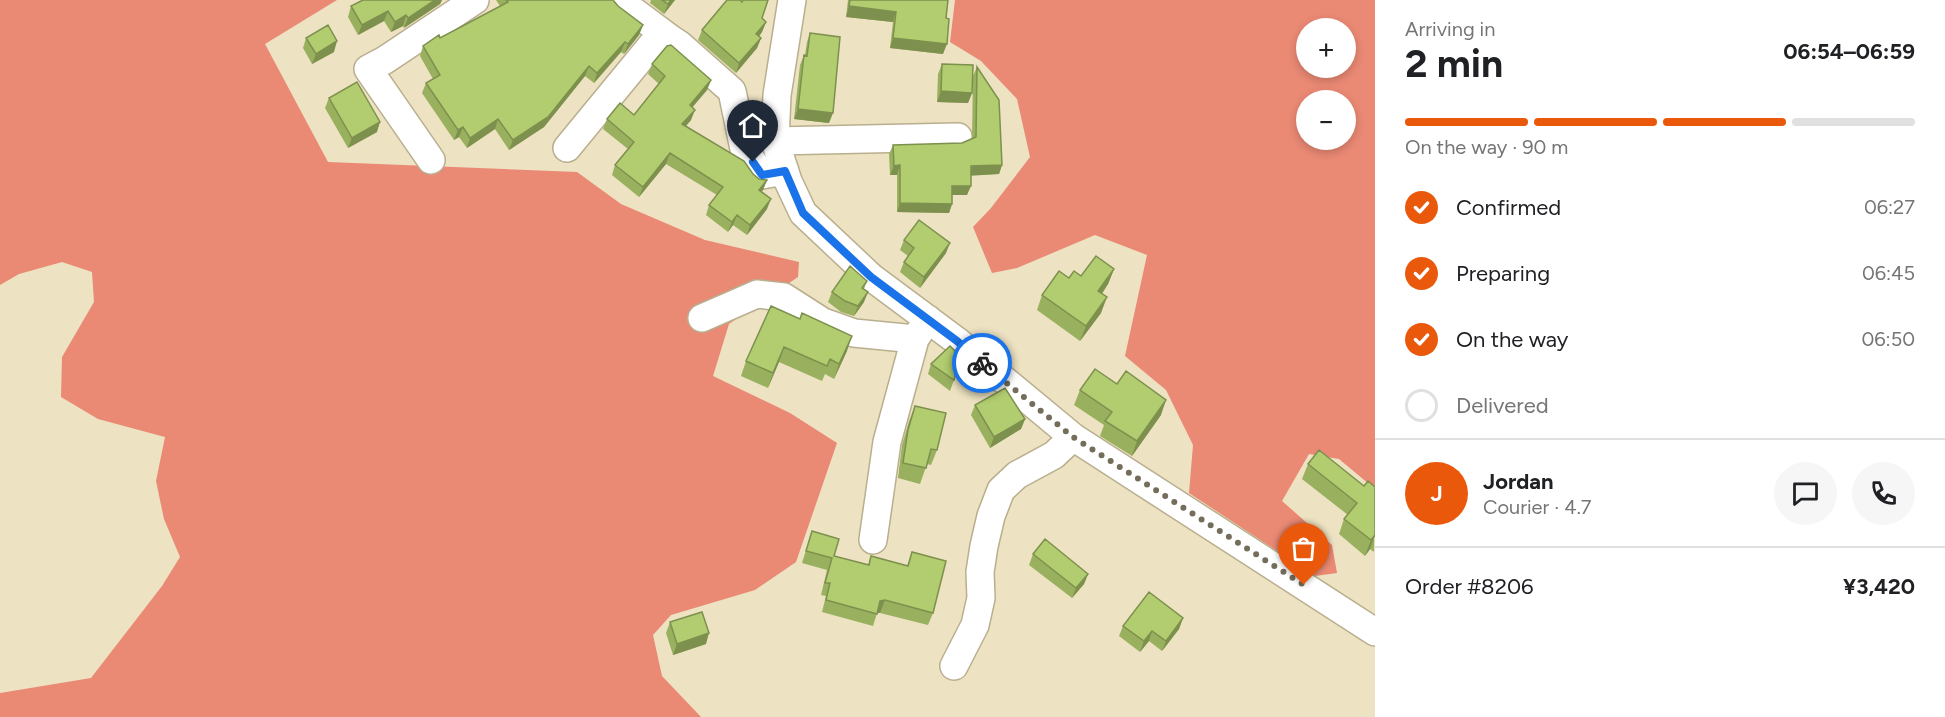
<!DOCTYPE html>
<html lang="en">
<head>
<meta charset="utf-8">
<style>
  :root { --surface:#fff; --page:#f6f6f6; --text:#202124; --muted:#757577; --line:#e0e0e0; --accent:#ea580c }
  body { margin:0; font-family:Figtree,sans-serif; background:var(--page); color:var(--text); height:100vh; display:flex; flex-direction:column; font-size:22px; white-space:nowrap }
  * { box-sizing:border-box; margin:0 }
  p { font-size:20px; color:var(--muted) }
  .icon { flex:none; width:33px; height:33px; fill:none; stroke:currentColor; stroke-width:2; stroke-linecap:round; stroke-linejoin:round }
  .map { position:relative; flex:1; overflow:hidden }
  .details { display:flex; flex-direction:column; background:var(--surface); width:570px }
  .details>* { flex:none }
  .controls { position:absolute; left:1296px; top:18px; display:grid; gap:12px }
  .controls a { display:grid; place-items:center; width:60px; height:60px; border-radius:50%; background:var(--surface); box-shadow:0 3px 9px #0003; font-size:30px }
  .pin { position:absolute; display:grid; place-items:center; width:51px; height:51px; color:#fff; margin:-62px -26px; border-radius:50% 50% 50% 0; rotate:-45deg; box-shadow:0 0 6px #0007 }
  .pin .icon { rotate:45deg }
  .courier { position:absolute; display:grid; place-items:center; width:60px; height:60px; margin:-30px; border:4px solid #1a73e8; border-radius:50%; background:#fff; color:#222; box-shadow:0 2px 8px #0007 }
  .headline em { font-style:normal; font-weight:700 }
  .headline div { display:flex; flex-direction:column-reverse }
  .headline { display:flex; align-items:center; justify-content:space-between; height:102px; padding:0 30px }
  h1 { font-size:39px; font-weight:700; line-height:45px }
  .bar { display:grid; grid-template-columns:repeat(4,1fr); gap:9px 6px; align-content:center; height:72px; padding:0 30px }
  .bar i { height:8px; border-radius:4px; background:var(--line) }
  .bar .current { background:var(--accent) }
  .bar p { grid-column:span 4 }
  .line { display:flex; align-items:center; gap:15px; padding:0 30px; border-top:2px solid var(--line) }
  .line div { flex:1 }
  .round { display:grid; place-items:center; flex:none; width:63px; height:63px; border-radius:32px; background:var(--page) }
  ol { padding:0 30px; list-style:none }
  li { display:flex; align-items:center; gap:18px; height:66px }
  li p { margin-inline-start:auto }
  li .icon { padding:6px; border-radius:50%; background:var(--accent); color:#fff; stroke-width:4 }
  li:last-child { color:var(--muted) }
  li i { width:33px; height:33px; border:3px solid var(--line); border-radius:50% }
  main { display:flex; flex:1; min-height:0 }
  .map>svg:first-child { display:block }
  .forest { fill:#ea8974; fill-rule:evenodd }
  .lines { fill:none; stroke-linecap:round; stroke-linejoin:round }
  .street-casing { stroke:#b9af8f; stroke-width:30 }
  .street { stroke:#fff; stroke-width:27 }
  .wall { fill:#99b05f }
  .shaded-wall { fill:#7d904e }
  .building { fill:#b2cd6f; stroke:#7d904e; stroke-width:1.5 }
  .done { stroke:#736d59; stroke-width:6; stroke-dasharray:0 10.8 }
  .route { stroke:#1a73e8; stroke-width:8 }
</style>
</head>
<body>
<main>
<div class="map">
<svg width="1375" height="717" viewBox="0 0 1375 717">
  <rect width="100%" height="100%" fill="#ede2c1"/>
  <path class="forest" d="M 0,0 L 337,0 L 265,44 L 328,162 L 577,172 L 621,204 L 705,240 L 799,262 L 798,277 L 729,324 L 713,376 L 790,413 L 837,443 L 796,562 L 755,590 L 671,615 L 653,635 L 662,676 L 701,717 L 0,717 L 0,693 L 91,678 L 162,586 L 180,557 L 164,519 L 156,481 L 165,437 L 98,419 L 61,397 L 62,357 L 94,302 L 92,272 L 62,262 L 19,274 L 0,285 Z
    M 955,0 L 1375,0 L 1375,489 L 1339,459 L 1309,454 L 1282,501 L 1332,545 L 1337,573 L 1315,576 L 1189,493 L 1193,445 L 1166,390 L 1125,356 L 1147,255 L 1095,235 L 1017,268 L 992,273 L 973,227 L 991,208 L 1030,157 L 1017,99 L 981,61 L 950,42 ZM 1306,28 L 1346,28 L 1346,68 L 1306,68 ZM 1306,100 L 1346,100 L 1346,140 L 1306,140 Z"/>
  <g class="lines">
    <defs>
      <path id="street" d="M 792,0 L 777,95 L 775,141 L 788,181 L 803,213 L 871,277 L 957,341 L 1073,437 L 1375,632
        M 624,4 L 671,39
        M 775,141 L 958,137
        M 567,148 L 655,41 L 671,39 L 680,45 L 732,91 L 744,149 L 762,175 L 785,171
        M 431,160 L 368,69 L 385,60 L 475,0
        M 702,318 L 757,294 L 784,297 L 823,322 L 854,333 L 915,339
        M 873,540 L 887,442 L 915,339 L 928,319
        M 954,666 L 975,625 L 981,598 L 980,572 L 984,546 L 991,516 L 1001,490 L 1017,475 L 1054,455 L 1073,437"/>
    </defs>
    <use href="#street" class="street-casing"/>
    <use href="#street" class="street"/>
  </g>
  <path class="wall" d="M 363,0 L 442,0 L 440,4 L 404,28 L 403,26 L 391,32 L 384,21 L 358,35 L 348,17 L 351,6 Z
    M 496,0 L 613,0 L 618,6 L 643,25 L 639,35 L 624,54 L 621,52 L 594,83 L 585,76 L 544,127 L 509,150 L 495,129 L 467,148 L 459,137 L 454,140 L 422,93 L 426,83 L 433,79 L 420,56 L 423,46 L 440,38 L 500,6 Z
    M 651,0 L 675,0 L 664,14 L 650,3 Z
    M 742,0 L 768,0 L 762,18 L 766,22 L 762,32 L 759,37 L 761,38 L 757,48 L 736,73 L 698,40 L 702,30 L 742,1 Z
    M 848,0 L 948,0 L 943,54 L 890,48 L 893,22 L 846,17 Z
    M 810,33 L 829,123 L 794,119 L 800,65 L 804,55 L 805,55 L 807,42 Z
    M 306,38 L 334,52 L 312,64 L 303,48 Z
    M 652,64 L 711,80 L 707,90 L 692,107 L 691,120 L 686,126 L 759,179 L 767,180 L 762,192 L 767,209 L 747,235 L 733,225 L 728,232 L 706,215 L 709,205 L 717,195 L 666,164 L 639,197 L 612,175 L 615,165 L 628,149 L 603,129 L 607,119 L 634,115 L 659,84 L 648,74 Z
    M 942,64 L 972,93 L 968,103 L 937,102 L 938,74 Z
    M 977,67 L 1002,165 L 999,174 L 971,175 L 967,195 L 952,195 L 952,204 L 949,213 L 897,212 L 897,175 L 890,175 L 889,154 L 893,145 L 962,143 L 972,138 L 973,76 Z
    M 329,98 L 377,132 L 348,148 L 325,108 Z
    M 904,240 L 946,253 L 920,288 L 900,272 L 904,262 L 908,256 L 900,250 Z
    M 1114,269 L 1108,284 L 1102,294 L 1101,313 L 1080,341 L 1037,310 L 1042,295 L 1069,278 Z
    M 867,281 L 864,289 L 864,302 L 854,316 L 841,312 L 828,302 L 832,292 Z
    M 771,306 L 847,351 L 834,379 L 825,374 L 822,381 L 779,362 L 768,388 L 741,376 L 746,361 Z
    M 931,364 L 954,380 L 950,391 L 928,374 Z
    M 1080,390 L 1161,415 L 1132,456 L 1100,436 L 1104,425 L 1074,405 Z
    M 975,405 L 1025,419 L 1021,429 L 990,448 L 971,415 Z
    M 915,406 L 937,450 L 931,465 L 927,464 L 920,484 L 898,478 L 902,445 L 909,421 Z
    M 1308,464 L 1364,486 L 1375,487 L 1374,552 L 1370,549 L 1365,556 L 1339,534 L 1344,519 L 1348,515 L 1302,479 Z
    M 812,531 L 834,556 L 868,565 L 871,556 L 907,566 L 912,552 L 933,613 L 928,625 L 880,613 L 877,613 L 873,626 L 822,612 L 826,596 L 821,595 L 827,570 L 802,563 Z
    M 1033,554 L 1088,574 L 1084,584 L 1072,598 L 1029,565 Z
    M 1183,618 L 1179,629 L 1162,651 L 1149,641 L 1140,652 L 1119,636 L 1123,626 Z
    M 670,622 L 706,644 L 673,655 L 666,633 Z"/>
  <path class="shaded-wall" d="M 435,0 L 442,0 L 440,4 L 404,28 L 408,18 Z
    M 671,0 L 675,0 L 664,14 L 668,4 Z
    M 849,6 L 896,12 L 893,22 L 846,17 Z
    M 388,11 L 384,21 L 358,35 L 362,25 Z
    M 406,15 L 403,26 L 391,32 L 395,22 Z
    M 766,22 L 762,32 L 752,44 L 756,34 Z
    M 643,25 L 639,35 L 624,54 L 628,44 Z
    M 761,38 L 757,48 L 736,73 L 739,63 Z
    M 893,38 L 947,44 L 943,54 L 890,48 Z
    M 337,41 L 334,52 L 312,64 L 316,54 Z
    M 625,42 L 621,52 L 594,83 L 597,73 Z
    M 589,66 L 585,76 L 544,127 L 509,150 L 513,140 Z
    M 711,80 L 707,90 L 686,115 L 690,105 Z
    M 941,91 L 972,93 L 968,103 L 937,102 Z
    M 798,109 L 833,113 L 829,123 L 794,119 Z
    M 695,110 L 691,120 L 679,134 L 682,124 Z
    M 498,119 L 495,129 L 467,148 L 470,138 Z
    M 380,122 L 377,132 L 348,148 L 352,138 Z
    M 463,127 L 459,137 L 454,140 L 458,130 Z
    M 670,153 L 666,164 L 639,197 L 643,187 Z
    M 900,165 L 897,175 L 890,175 L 894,166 Z
    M 1002,165 L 999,174 L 967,176 L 971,166 Z
    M 767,180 L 763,190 L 756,200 L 759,190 Z
    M 952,186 L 971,186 L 967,195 L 949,195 Z
    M 771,199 L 767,209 L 747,235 L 750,225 Z
    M 900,203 L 952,204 L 949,213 L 897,212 Z
    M 737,215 L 733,225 L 728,232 L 732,222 Z
    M 950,243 L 946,253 L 920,288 L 924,277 Z
    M 1114,269 L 1108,284 L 1093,306 L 1098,291 Z
    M 868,292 L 864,302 L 854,316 L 858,306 Z
    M 1107,297 L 1101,313 L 1080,341 L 1086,326 Z
    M 852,336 L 847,351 L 834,379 L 839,364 Z
    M 784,347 L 779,362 L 768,388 L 773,373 Z
    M 1166,400 L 1161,415 L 1132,456 L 1137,441 Z
    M 1025,419 L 1021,429 L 990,448 L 994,437 Z
    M 1375,535 L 1370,549 L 1365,556 L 1371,540 Z
    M 1088,574 L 1084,584 L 1072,598 L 1076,588 Z
    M 885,600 L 880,613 L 876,613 L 880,601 Z
    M 1183,618 L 1179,629 L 1162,651 L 1166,641 Z
    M 1152,631 L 1149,641 L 1140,652 L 1144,641 Z
    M 709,633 L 706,644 L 673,655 L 677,644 Z"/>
  <path class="building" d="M 363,0 L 435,0 L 408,18 L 406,15 L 395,22 L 388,11 L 362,25 L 351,6 Z
    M 506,0 L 613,0 L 618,6 L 643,25 L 628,44 L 625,42 L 597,73 L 589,66 L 548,117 L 513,140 L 498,119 L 470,138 L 463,127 L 458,130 L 426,83 L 440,75 L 423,46 L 439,35 L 440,38 L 508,2 Z
    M 662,0 L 671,0 L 668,4 Z
    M 727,0 L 740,0 L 742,2 L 743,0 L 768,0 L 762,18 L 766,22 L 756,34 L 761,38 L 739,63 L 702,30 Z
    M 850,0 L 948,0 L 946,18 L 949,19 L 947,44 L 893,38 L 896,12 L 849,6 Z
    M 328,25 L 337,41 L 316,54 L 306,38 Z
    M 810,33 L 840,37 L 833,113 L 798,109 L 804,55 L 807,56 Z
    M 671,45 L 711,80 L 690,105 L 695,110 L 682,124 L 744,161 L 753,174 L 759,179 L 767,180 L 759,190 L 771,199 L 750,225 L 737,215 L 732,222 L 709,205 L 723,187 L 670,153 L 643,187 L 615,165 L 634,142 L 607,119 L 620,103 L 634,115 L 665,76 L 652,64 L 667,46 Z
    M 942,64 L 973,65 L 972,93 L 941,91 Z
    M 977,67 L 999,100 L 1002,165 L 971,166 L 971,186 L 952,186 L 952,204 L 900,203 L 900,165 L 894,166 L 893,145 L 962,143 L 976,137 Z
    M 357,82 L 380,122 L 352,138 L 329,98 Z
    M 919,220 L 950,243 L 924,277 L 904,262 L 914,248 L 904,240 Z
    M 1096,256 L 1114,269 L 1098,291 L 1107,297 L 1086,326 L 1042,295 L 1059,271 L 1069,278 L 1074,271 L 1081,276 Z
    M 850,266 L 867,281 L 862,288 L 868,292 L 858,306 L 845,301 L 832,292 Z
    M 771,306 L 800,319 L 802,313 L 852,336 L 839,364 L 830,359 L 827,366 L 784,347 L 773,373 L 746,361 Z
    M 950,346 L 960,356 L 954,380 L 931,364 Z
    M 1095,369 L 1117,384 L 1126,371 L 1166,400 L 1137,441 L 1105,421 L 1112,412 L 1080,390 Z
    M 1005,388 L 1025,419 L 994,437 L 975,405 Z
    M 915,406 L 946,413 L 937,450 L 931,449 L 926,468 L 903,463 L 908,430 Z
    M 1319,450 L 1364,486 L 1368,481 L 1375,487 L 1375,535 L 1371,540 L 1344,519 L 1357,503 L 1308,464 Z
    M 812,531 L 839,539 L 834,556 L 869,565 L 871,556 L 908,566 L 912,552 L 946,561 L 933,613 L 885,600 L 880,601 L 877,614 L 826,600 L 830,583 L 825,583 L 832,558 L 806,551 Z
    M 1045,539 L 1088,574 L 1076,588 L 1033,554 Z
    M 1149,592 L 1183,618 L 1166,641 L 1152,631 L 1144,641 L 1123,626 Z
    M 702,612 L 709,633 L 677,644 L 670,622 Z"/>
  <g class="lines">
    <path class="done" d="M 982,363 L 1073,437 L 1304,585"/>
    <path class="route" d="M 753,162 L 762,175 L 785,171 L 803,213 L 871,277 L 957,341 L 982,363"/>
  </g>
</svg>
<div class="controls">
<a>+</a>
<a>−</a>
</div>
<div class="pin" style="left:1304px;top:585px;background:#ea580c"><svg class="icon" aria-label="bag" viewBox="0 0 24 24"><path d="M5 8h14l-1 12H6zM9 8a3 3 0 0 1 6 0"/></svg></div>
<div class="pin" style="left:753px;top:162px;background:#1f2937"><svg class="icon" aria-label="home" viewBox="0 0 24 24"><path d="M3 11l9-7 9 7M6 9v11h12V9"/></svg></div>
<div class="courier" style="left:982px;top:363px"><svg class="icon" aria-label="bike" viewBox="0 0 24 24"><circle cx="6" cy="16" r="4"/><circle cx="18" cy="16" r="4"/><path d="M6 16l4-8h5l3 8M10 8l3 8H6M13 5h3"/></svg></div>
</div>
<section class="details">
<div class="headline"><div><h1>2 min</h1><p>Arriving in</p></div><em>06:54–06:59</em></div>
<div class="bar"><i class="current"></i><i class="current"></i><i class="current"></i><i></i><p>On the way · 90 m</p></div>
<ol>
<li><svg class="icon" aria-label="check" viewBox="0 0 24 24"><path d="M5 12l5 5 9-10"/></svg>Confirmed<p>06:27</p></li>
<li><svg class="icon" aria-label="check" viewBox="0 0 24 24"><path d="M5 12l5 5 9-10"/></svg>Preparing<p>06:45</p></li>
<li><svg class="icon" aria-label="check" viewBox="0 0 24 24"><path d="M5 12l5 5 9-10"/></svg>On the way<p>06:50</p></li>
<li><i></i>Delivered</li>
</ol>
<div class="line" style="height:108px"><b class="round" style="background:var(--accent);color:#fff">J</b><div><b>Jordan</b><p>Courier · 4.7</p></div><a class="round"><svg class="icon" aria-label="chat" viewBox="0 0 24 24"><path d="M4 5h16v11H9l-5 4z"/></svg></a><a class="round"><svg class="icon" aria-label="phone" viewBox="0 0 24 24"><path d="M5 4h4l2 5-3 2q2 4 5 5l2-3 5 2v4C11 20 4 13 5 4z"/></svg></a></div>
<div class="line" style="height:78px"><div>Order #8206</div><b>¥3,420</b></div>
</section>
</main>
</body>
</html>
